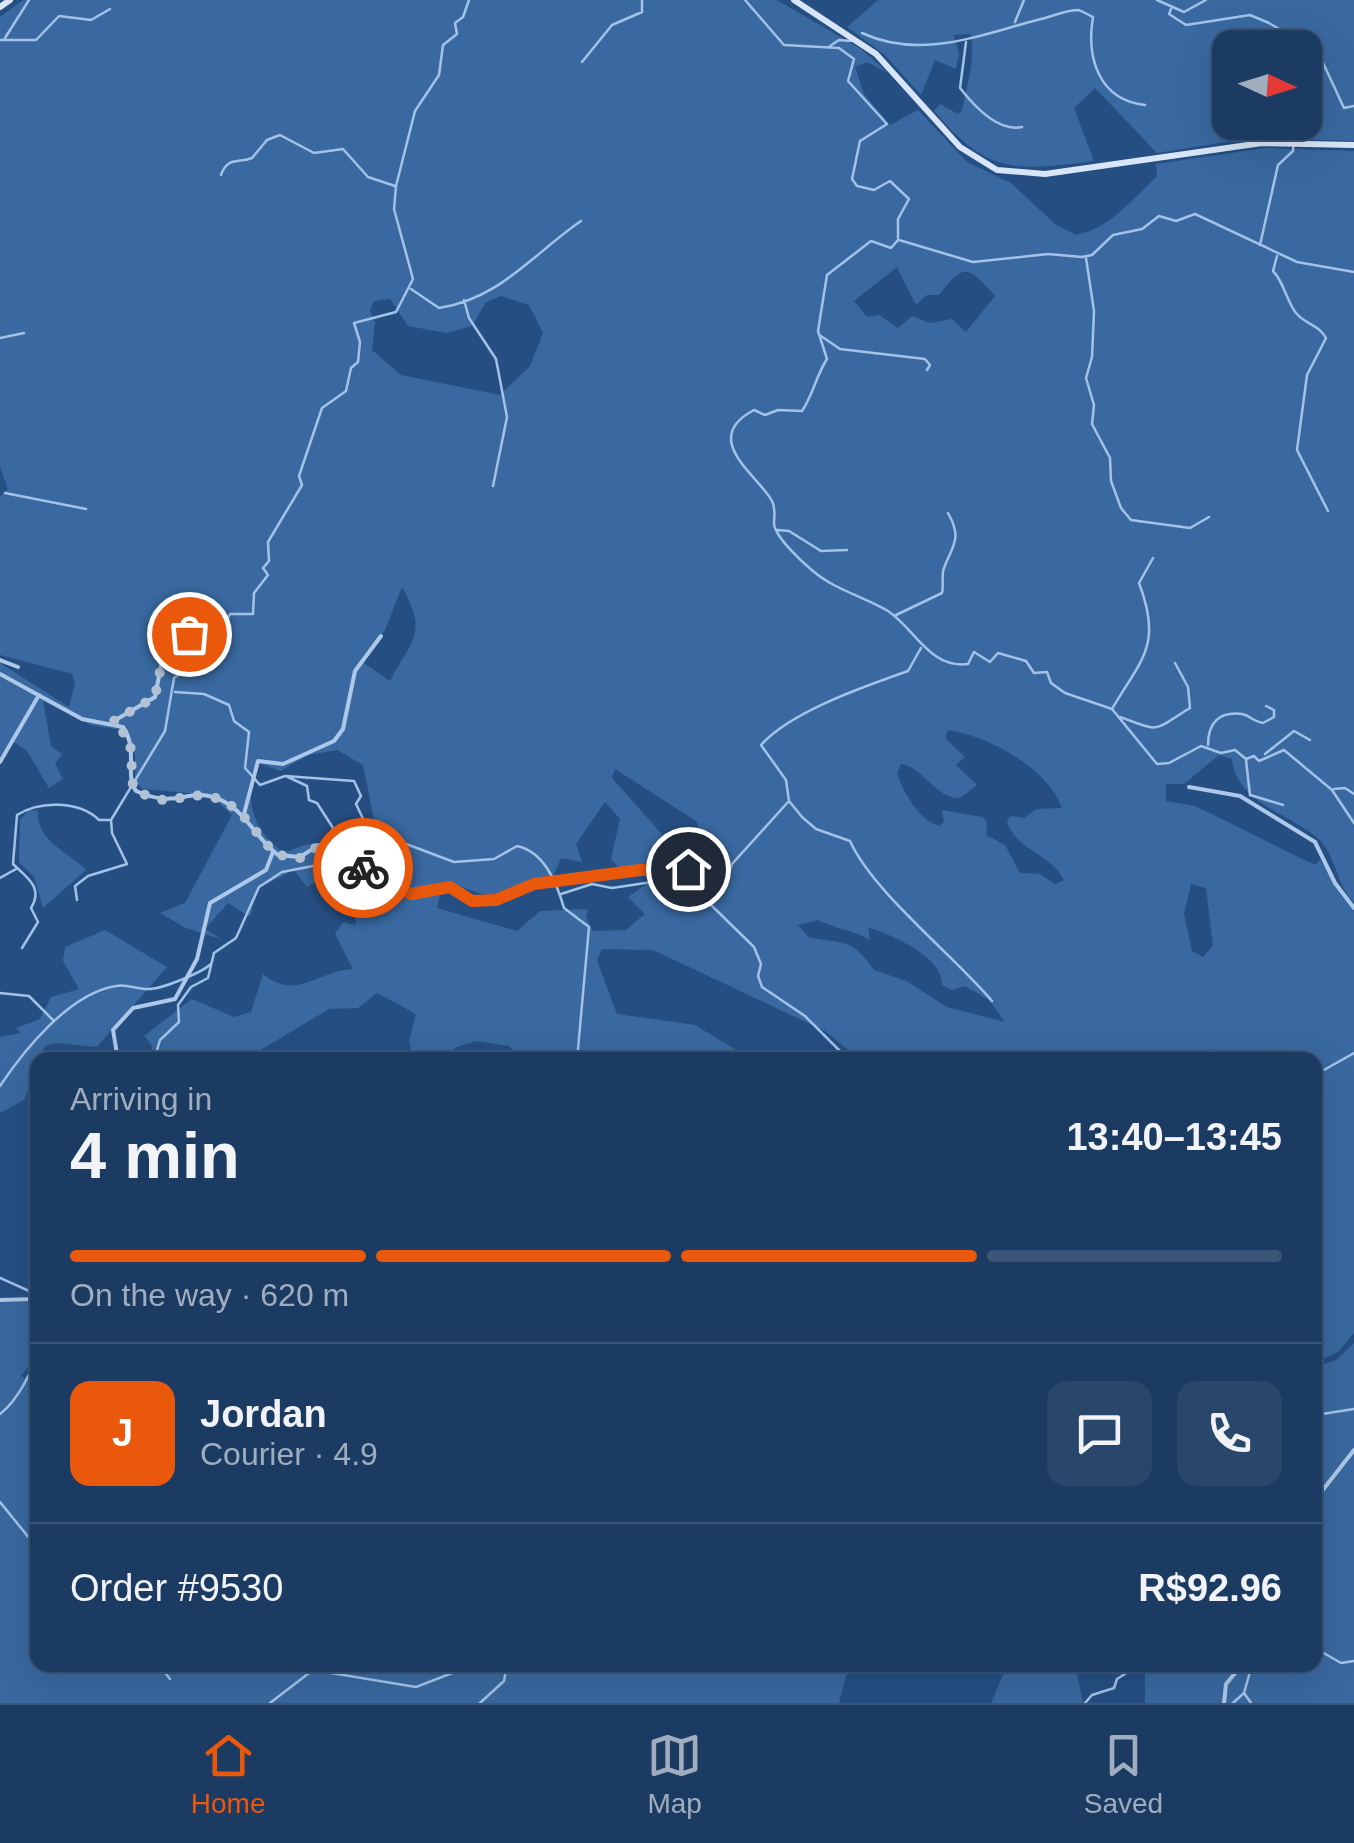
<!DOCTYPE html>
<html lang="en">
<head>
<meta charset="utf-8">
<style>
  :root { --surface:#1c3b62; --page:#29466b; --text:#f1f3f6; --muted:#a0adbe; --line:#3a5577; --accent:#ea580c }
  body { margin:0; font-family:Helvetica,sans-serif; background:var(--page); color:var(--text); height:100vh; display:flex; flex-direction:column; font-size:38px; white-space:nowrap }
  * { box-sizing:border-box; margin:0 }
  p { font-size:32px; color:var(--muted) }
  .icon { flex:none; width:55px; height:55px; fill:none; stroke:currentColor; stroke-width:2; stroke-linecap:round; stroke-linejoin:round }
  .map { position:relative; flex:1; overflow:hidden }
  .panel { position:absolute; left:30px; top:1052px; width:1292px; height:620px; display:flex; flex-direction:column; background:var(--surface); border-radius:20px; box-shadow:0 10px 40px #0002,0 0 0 2px var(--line) }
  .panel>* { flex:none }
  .needle { width:65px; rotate:94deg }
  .fabs { position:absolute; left:1212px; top:30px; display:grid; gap:20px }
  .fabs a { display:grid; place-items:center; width:110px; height:110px; border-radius:20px; background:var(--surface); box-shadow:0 10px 40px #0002,0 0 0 2px var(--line); font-size:50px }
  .pin { position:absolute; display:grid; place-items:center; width:85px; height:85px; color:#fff; margin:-42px; border:5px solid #fff; border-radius:50%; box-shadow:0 2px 10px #0007 }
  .courier { position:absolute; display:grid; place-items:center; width:100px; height:100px; margin:-50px; border:8px solid #ea580c; border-radius:50%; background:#fff; color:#222; box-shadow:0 2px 12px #0007 }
  .headline em { font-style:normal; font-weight:800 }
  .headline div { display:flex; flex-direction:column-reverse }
  .headline { display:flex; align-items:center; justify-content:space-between; height:170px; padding:0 40px }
  h1 { font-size:65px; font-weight:800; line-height:75px }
  .bar { display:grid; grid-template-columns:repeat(4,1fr); gap:15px 10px; align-content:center; height:120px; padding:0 40px }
  .bar i { height:12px; border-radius:8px; background:var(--line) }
  .bar .active { background:var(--accent) }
  .bar p { grid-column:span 4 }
  .line { display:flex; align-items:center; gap:25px; padding:0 40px; border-top:2px solid var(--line) }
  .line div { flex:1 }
  .round { display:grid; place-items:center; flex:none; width:105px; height:105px; border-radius:20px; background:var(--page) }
  .dock { display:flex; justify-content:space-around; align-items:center; height:140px; border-top:2px solid var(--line); background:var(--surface); font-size:28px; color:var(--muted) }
  .dock a { display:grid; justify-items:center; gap:5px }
  .dock .active { color:var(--accent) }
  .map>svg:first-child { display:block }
  .green { fill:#3969a0; fill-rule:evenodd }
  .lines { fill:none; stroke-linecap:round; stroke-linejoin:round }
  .stream { stroke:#a2c3e8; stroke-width:2.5 }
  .street { stroke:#adc8e8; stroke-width:4 }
  .secondary { stroke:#d7e5f6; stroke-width:6 }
  .done { stroke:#b3c1d4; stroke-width:10; stroke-dasharray:0 18 }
  .route { stroke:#ea580c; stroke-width:12 }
</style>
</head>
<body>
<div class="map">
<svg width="1354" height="1703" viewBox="0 0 1354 1703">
  <rect width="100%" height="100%" fill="#254f83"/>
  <path class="green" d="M 23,0 L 777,0 L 861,49 L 888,73 L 867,62 L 855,67 L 864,94 L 890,125 L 918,110 L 967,162 L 1011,183 L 1055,224 L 1076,235 C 1109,229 1133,199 1157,176 L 1156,164 L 1265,148 L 1354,151 L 1354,903 C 1335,884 1337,853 1315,836 C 1285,812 1237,802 1232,759 L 1219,755 L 1184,784 L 1166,784 L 1166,801 L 1195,806 L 1315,865 L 1320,860 L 1354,912 L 1354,1333 L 1338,1352 L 1315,1362 L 1315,1060 L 1236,1060 L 1209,1049 L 1207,1060 L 850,1060 L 848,1050 L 825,1031 L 653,950 L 602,949 L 597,960 L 617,1014 L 695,1025 L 753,1060 L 522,1060 L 509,1046 L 476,1041 L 457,1047 L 440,1060 L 413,1060 L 409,1041 L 416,1014 L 377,993 L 358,1008 L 329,1009 L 244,1060 L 154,1060 L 151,1044 L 144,1036 L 192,999 L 234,1017 L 251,1012 L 263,974 C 296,1002 319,970 353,969 L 335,934 L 343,922 L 356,925 L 350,880 L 326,877 L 307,887 L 294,870 L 257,889 L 250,917 L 228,903 L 205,929 L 223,940 L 186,928 L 160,913 L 185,903 L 232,815 L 210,795 L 143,789 L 135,781 L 135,755 L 121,730 L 91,725 L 43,701 L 51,746 L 62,754 L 55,764 L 63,779 L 49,788 L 27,751 L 12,741 L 0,757 L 0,663 L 69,707 L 75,684 L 72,674 L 0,655 L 0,497 L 8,489 L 0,467 L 0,17 ZM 897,267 L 916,305 L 927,295 L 939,295 C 965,261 969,267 995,296 L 966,332 L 952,319 L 930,323 L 912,316 L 898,328 L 879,315 L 867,317 L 854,301 ZM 501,296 L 529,305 L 543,333 L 530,366 L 500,395 L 401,375 L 372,350 L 375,322 L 370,311 L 374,301 L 390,299 L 408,326 L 447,333 L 472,326 L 486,302 ZM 402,587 C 429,635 411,640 390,681 L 361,661 L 385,630 ZM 948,730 C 990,736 1048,769 1062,808 L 1036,809 L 1024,818 L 1010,816 L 1007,822 C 1016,850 1052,854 1064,880 L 1055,884 L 1040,874 L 1020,873 L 1005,845 L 986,835 L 987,821 L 982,817 L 942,810 L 944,822 L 939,826 C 919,820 903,792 897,773 L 901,764 C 925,768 934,798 960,798 L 977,785 L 956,765 L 965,757 L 945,738 ZM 337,750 L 363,765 L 374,819 L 354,860 C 327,842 316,838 285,853 C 253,833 243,798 256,762 L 280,771 L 309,755 ZM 615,769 L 696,821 L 705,842 L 690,866 L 612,778 ZM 605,802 L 620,819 L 611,859 L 621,870 L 644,871 L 652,880 L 628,897 L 645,914 L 626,930 L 593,931 L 586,917 L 588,909 L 540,911 L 517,931 L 437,908 L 443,881 L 482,894 L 505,895 L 554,874 L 561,858 L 582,862 L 576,844 ZM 1191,884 L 1206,888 L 1213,946 L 1203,957 L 1192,951 L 1184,914 ZM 818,920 C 836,929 854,930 870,940 L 868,927 C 891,935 943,956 942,985 L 952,990 L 965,986 L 989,1000 L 1005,1022 L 947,1007 L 906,981 L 874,970 C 851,936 844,945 808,937 L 798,925 Z
    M 878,0 L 1354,0 L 1354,141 L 1251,138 L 1157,153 L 1095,88 L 1074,108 L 1094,161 C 1016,171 988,175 934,111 L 940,104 L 958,114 L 962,110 C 967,85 975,61 971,34 L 954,35 L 959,53 L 956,69 L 935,60 L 921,95 L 885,55 L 847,27 ZM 1230,48 L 1305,48 L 1305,122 L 1230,122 Z
    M 38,810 C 35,841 69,852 86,870 L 43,908 L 34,877 L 19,862 L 20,820 L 28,811 Z
    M 105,930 L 167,967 L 97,1047 L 56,1043 L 45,1046 L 24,1100 L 0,1113 L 0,1037 L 21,1033 L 16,1028 L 40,1019 L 51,997 L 79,989 L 63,961 L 65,947 Z
    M 0,1302 L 31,1302 L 37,1310 L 37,1354 L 21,1376 L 37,1386 L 38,1665 L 849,1665 L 839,1703 L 0,1703 Z
    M 1354,1343 L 1354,1703 L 1145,1703 L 1145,1665 L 1315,1665 L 1315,1367 L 1336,1360 Z
    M 1007,1665 L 1075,1665 L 1083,1703 L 991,1703 Z"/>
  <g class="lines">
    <path class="stream" d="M 745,0 L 784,45 L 839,48 L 854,59 L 848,81 L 887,124 L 860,141 L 852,179 L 857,186 L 874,190 L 890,181 L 909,199 L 898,219 L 898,238
      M 1157,0 L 1184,12 L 1206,0
      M 1171,9 L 1169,14 L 1186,25 L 1250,15 L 1269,23 L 1318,52 L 1344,108 L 1354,106
      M 1015,22 L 1024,0
      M 862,33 C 922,61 985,33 1041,19 C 1054,16 1065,10 1079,10 L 1093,17 C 1086,58 1099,100 1145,105
      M 5,38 L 29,0
      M 0,40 L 36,40 L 59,16 L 91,20 L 110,9
      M 966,42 L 960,88 C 974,106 998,132 1022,127
      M 830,46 L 839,40 L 851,41
      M 582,62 L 612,25 L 642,12 L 642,0
      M 221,175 C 228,156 237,164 252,158 L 267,140 L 280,135 L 314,153 L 343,149 L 368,177 L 395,186
      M 898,240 L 891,248 L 871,241 L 827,275 L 818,331 L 827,359 C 816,376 813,395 802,411 L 778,410 L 765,415 L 754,410 C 699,439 758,475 772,501 C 776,509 774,516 774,524 C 776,538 802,562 813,571 C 835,590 865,597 888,611 C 915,629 930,669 968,664 L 974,652 L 990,662 L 998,653 L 1026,661 L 1034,673 L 1047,672 L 1051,683 L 1065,693 L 1112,709 L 1157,764 L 1169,763 L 1201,746 L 1221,753 L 1235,750 L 1246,759 L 1254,756 L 1259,761 L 1284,750 L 1332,790 L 1354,823
      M 899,240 L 973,262 L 1048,254 L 1082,257 L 1092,255 L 1113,235 L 1142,229 L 1159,216 L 1176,221 L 1195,214 L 1297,262 L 1354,272
      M 1260,245 L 1278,165 L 1293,151 L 1294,137 L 1276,132 L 1271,122
      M 1277,256 L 1273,271 C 1284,282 1286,300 1296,313 C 1306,325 1318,324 1326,338 L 1307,375 L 1297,450 L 1328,511
      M 1086,258 L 1094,311 L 1092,357 L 1086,378 L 1094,405 L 1092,424 L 1110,458 L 1111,481 L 1121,508 L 1131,520 L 1190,528 L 1209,517
      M 411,289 L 439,308 C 500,299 534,253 581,221
      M 464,300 L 469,318 L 496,359 L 507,417 L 493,486
      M 821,336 L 840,349 L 925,359 L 930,365 L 927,370
      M 0,338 L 24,333
      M 5,493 L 86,509
      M 778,530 L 789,531 L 821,551 L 847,550
      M 894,616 L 942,593 C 944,585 941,575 944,568 C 952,546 963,539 948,513
      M 921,648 L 908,671 C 866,686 791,711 761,745 L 786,780 L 789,801 L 802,817 L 816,829 L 850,841 C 873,892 952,954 992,1001
      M 175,692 L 204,694 L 229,705 L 234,721 L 249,732 L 245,768 L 260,785 L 285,776 L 354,781 L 361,796 L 356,804 L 365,823 L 385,836 L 454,862 L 494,859 L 517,846 C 545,852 557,884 564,908 L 589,927 L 577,1060
      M 1112,709 C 1141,659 1163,646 1139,583 L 1153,558
      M 1120,717 C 1163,733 1152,731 1190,708 L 1188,687 L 1175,663
      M 1208,745 C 1208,723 1219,711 1242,714 C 1249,715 1254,722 1263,723 L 1274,717 L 1274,710 L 1266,706
      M 1265,754 L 1294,731 L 1310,740
      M 1246,760 L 1250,795 L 1283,805
      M 1334,789 L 1345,788 L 1354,794
      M 788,802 L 732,864 L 723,890 L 710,904 L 754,947 L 761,964 L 758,976 L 762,987 L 805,1016 L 849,1060
      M 0,878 L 16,869
      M 561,894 L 592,884 L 612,888 L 692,876
      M 77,900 L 75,886 L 88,876 L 127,864 L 112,833 L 111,820 L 165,731 L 174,678 L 209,653 L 230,614 L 253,614 L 254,593 L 268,575 L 263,568 L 269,561 L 268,542 L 302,485 L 299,476 L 322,408 L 346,391 L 351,368 L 358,362 L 360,342 L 354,323 L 396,312 L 413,279 L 394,209 L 396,186 L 415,111 L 439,75 L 443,45 L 457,34 L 455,23 L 463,17 L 469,0
      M 22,948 L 38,922 L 31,908 C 44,887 26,877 13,864 L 17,815 C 40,800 80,801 99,820 L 110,820
      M 0,993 L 29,996 L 53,1020
      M 154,1060 L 160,1040 L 179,1022 L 178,1005 L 191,987 L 208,978 L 214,953 L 236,938 L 259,887 L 282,872 L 323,864 L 333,828 L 317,803 L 309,800 L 307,786 L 288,777
      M 1315,1075 L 1354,1053
      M 0,1086 C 24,1050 70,993 116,986 C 127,984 136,989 147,989 C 160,990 201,973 211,964
      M 0,1278 L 38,1295
      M 1315,1411 L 1322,1414 L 1354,1409
      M 0,1414 C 17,1401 34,1370 38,1348
      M 0,1502 L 38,1549
      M 1315,1648 L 1341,1663 L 1354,1661
      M 159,1665 L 170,1679
      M 1244,1693 L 1251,1703
      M 270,1703 L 313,1670 L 416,1687 L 473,1665
      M 480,1703 L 504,1681 L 507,1665
      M 1085,1703 L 1092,1695 L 1114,1688 L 1117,1679 L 1139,1665
      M 1233,1703 L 1244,1693 L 1252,1665"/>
    <path class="street" d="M 0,660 L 18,667
      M 0,674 L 82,719 L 123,727 C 139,750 124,775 136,791 C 176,809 186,789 213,797 C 244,806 254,837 278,855 L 300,857 L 319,845 L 356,861 L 374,877 L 406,893 L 426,895 L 450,887 L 472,901 L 495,900 L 533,884 L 640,870 L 686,870 L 700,855
      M 112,722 L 155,697 L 165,645 L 189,634
      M 0,762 L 39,695
      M 1189,787 L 1240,796 L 1315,842 L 1335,883 L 1354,908
      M 244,814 L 258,761 L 283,764 L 334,741 L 343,729 L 355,671 L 381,636
      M 118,1060 L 113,1030 L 133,1008 L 175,999 L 197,959 L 210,903 L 266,870 L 273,852
      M 0,1300 L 38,1299
      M 1315,1500 L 1354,1450
      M 1224,1703 L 1226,1684 L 1242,1665"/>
    <path class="secondary" d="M 794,0 L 876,54 L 960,147 L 997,170 L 1045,174 L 1262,143 L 1354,145
      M 0,7 L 10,0"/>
  </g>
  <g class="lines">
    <path class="done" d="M 189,634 L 165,646 L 155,697 L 112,722 L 130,739 L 133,788 C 171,813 178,790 211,797 C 243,803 255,837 278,855 L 300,858 L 320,845 L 363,868"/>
    <path class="route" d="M 363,868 L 411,894 L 450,887 L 472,901 L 496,900 L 534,884 L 640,870 L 688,869"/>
  </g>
</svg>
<div class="fabs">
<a><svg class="needle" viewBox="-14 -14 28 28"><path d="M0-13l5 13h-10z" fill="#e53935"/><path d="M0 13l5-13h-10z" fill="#a0adbe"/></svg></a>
</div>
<div class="pin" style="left:189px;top:634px;background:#ea580c"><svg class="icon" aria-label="bag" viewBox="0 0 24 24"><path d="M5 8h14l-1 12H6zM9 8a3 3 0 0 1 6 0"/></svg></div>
<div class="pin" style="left:688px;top:869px;background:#1f2937"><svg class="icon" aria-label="home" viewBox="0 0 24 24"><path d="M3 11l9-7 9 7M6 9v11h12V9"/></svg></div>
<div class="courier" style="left:363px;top:868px"><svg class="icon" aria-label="bike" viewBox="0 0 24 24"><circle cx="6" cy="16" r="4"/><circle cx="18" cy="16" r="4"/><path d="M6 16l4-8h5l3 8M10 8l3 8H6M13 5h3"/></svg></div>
<section class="panel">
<div class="headline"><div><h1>4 min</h1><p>Arriving in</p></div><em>13:40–13:45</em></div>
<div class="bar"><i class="active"></i><i class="active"></i><i class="active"></i><i></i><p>On the way · 620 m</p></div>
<div class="line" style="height:180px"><b class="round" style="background:var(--accent);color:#fff">J</b><div><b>Jordan</b><p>Courier · 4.9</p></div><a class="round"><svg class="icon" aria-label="chat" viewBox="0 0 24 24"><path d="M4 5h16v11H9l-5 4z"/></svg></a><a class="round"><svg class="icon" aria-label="phone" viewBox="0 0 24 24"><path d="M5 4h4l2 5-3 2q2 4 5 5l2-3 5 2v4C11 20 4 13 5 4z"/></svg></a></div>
<div class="line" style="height:130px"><div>Order #9530</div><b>R$92.96</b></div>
</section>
</div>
<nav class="dock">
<a class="active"><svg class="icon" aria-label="home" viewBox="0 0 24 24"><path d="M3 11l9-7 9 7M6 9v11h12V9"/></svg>Home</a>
<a><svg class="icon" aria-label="map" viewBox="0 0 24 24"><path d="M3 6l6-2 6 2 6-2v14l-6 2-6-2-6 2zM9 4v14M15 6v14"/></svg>Map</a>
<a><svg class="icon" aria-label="saved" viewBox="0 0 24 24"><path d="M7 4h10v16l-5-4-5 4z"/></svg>Saved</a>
</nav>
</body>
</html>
